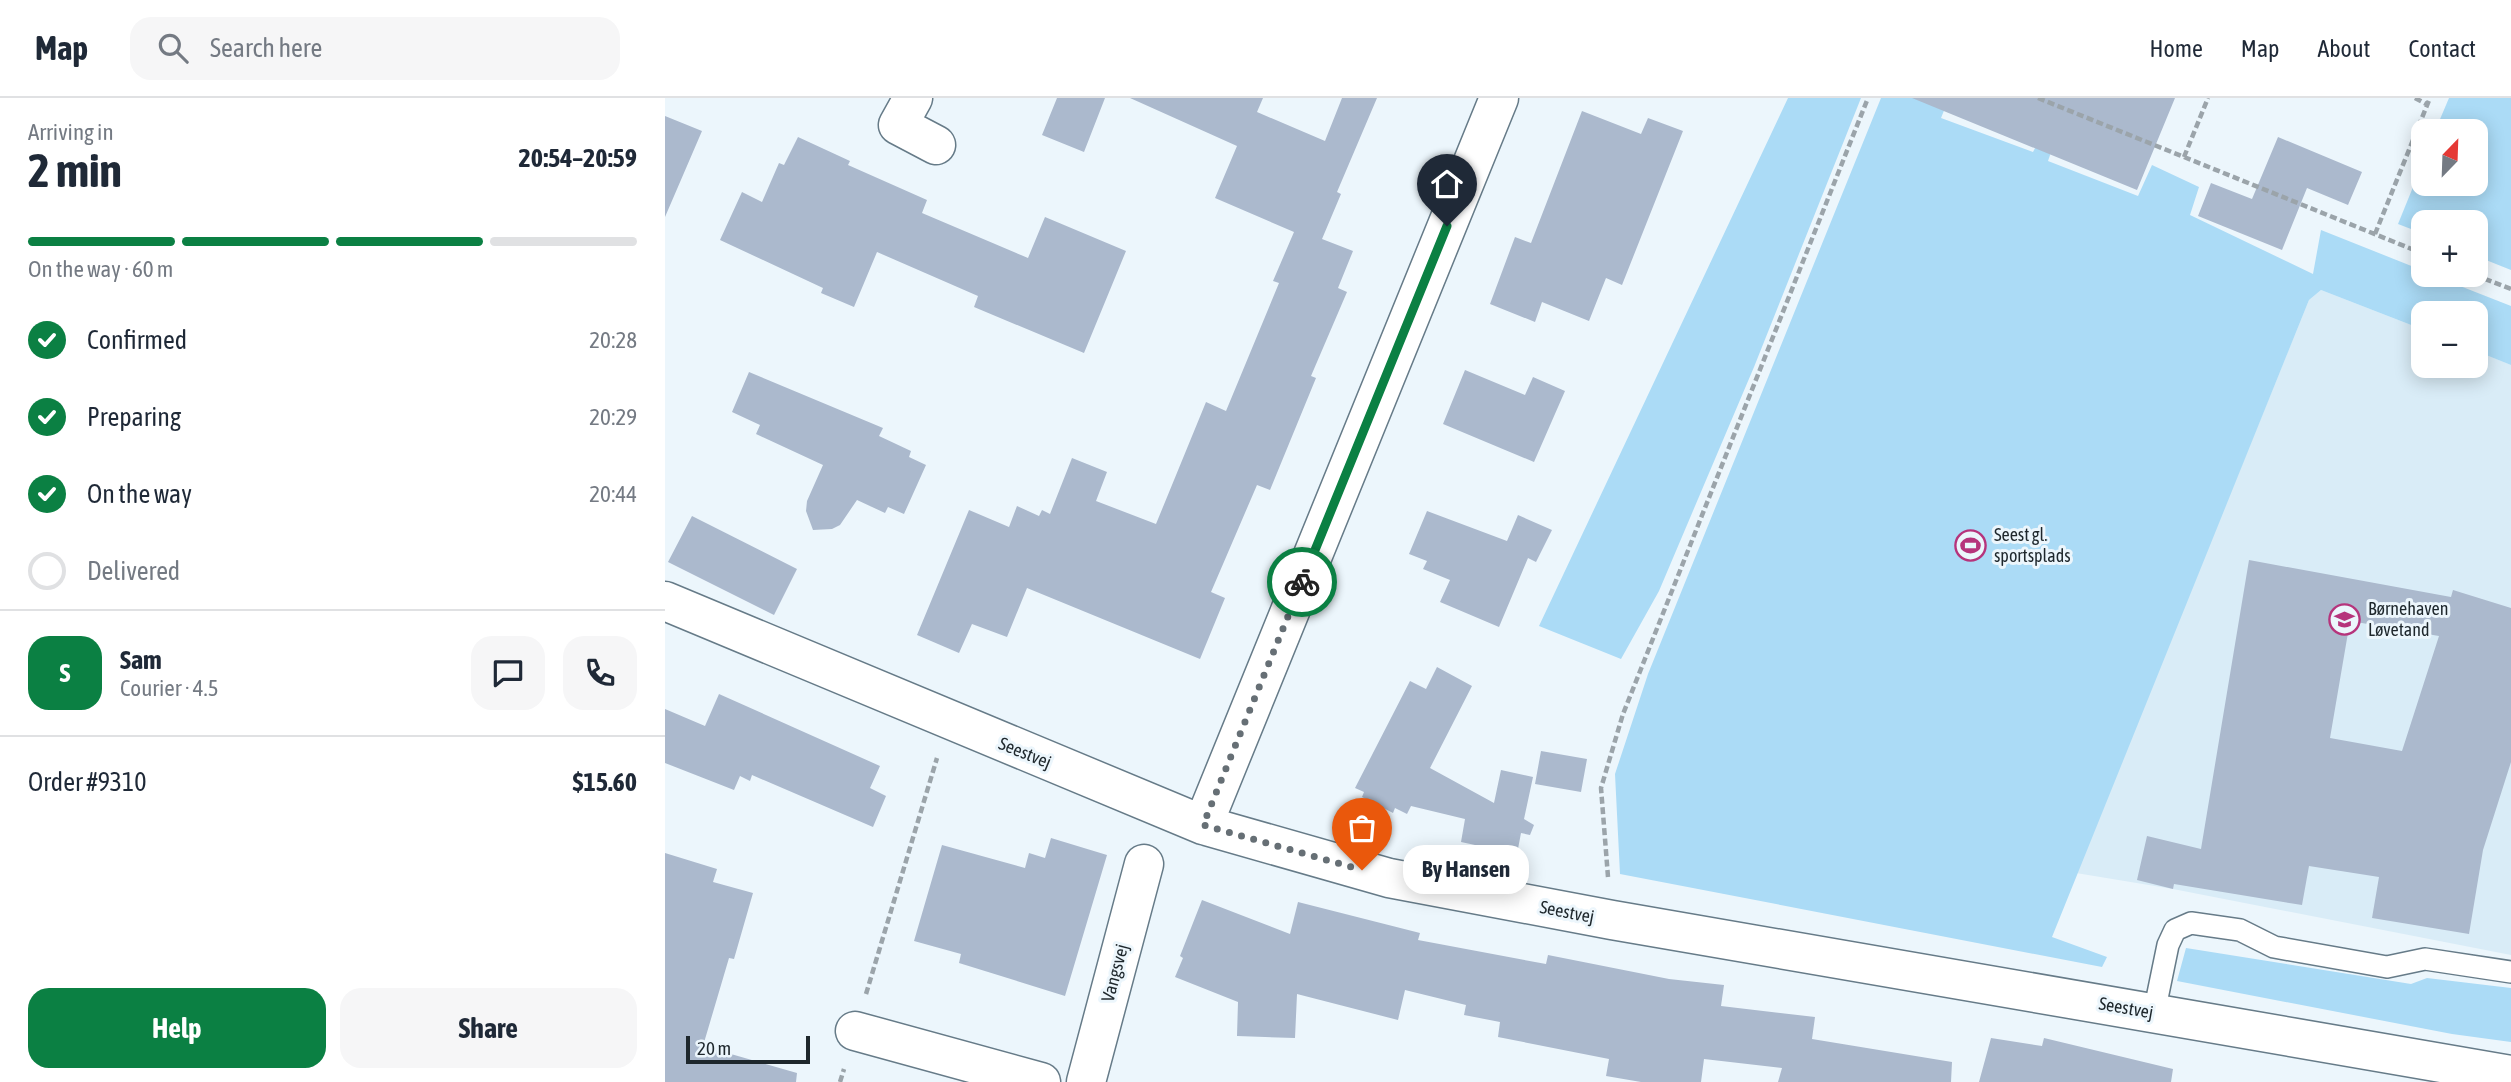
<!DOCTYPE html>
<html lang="en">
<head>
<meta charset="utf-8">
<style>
  :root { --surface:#fff; --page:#f6f6f7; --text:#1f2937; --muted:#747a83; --line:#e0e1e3; --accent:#0b8043 }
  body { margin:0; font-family:"Asap Condensed",sans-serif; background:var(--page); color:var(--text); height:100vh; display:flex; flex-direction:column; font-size:26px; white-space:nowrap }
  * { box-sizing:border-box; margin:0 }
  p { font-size:23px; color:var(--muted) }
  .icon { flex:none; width:38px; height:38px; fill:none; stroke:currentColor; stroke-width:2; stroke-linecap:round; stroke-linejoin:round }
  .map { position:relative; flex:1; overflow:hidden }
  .details { display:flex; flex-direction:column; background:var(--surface); width:665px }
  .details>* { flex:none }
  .needle { width:46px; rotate:23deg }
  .tools { position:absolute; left:1746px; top:21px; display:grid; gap:14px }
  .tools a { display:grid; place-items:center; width:77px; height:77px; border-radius:14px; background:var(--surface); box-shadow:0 4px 18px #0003; font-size:35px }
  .scale { position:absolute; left:21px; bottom:18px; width:124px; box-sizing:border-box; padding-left:7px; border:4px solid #1e272c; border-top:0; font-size:19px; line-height:24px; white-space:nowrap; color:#1e272c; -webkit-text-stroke:5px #ecf6fc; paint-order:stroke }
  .pin { position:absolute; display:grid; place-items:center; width:60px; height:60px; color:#fff; margin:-72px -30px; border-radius:50% 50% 50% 0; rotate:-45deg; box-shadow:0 0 7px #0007 }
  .pin .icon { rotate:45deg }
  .courier { position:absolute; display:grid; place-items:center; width:70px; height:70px; margin:-35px; border:5px solid #0b8043; border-radius:50%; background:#fff; color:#222; box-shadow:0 2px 9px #0007 }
  .bubble { position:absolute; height:49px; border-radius:21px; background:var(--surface); box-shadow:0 4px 18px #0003; font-size:23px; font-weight:700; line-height:49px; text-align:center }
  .overview em { font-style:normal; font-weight:700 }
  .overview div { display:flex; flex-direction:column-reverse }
  .overview { display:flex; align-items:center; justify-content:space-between; height:119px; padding:0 28px }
  h1 { font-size:46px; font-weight:700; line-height:52px }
  .bar { display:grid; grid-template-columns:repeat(4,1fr); gap:10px 7px; align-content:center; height:84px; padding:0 28px }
  .bar i { height:9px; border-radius:5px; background:var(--line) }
  .bar .on { background:var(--accent) }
  .bar p { grid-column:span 4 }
  .line { display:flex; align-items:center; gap:18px; padding:0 28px; border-top:2px solid var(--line) }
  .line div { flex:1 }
  .round { display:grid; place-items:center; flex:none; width:74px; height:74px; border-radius:21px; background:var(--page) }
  ol { padding:0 28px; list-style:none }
  li { display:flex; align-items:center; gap:21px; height:77px }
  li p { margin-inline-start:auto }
  li .icon { padding:7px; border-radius:50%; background:var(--accent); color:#fff; stroke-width:4 }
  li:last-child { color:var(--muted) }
  li i { width:38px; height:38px; border:4px solid var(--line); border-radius:50% }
  .primary-button { display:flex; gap:14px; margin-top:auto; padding:14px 28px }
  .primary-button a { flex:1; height:80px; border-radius:21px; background:var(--accent); color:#fff; font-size:28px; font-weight:700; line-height:80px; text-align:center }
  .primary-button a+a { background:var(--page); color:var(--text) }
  header { display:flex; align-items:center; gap:42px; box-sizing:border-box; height:98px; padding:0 35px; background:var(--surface); border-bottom:2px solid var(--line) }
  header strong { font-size:33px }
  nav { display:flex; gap:38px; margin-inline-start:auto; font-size:24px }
  .search { width:490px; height:63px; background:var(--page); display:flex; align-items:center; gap:18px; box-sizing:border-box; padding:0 24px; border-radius:21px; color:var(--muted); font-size:26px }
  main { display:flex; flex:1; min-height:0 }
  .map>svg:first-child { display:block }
  .built { fill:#d9ecf7 }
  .green { fill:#abdbf6 }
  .building { fill:#abb9cd; fill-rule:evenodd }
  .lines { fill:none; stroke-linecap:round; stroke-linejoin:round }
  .lane-casing { stroke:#667b88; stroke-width:24 }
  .street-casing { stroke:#667b88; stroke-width:41 }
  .path { stroke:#9ba4aa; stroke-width:4.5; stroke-dasharray:7 3.5; stroke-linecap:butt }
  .lane { stroke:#fff; stroke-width:21 }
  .street { stroke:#fff; stroke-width:38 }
  .done { stroke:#666f75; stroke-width:7; stroke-dasharray:0 12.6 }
  .route { stroke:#0b8043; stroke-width:9 }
  .labels { text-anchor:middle; stroke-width:6; stroke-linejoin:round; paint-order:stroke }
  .poi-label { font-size:18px; fill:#1e272c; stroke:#ecf6fc; text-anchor:start }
  .street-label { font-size:18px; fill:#1e272c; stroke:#ecf6fc }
</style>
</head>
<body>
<header>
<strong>Map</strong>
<div class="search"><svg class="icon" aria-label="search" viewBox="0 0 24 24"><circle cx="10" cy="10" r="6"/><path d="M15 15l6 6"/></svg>Search here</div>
<nav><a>Home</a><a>Map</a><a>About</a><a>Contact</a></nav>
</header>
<main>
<section class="details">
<div class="overview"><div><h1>2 min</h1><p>Arriving in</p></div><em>20:54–20:59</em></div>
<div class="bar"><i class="on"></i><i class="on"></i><i class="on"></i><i></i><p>On the way · 60 m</p></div>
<ol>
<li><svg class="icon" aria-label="check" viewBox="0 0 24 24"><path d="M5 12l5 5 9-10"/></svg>Confirmed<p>20:28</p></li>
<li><svg class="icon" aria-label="check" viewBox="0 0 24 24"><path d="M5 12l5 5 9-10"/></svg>Preparing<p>20:29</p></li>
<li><svg class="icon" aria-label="check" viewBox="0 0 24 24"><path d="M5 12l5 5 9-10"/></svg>On the way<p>20:44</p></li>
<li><i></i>Delivered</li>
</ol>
<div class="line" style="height:126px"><b class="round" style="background:var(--accent);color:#fff">S</b><div><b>Sam</b><p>Courier · 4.5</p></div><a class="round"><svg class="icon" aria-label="chat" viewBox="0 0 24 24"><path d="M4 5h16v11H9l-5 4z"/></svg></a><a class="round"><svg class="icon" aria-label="phone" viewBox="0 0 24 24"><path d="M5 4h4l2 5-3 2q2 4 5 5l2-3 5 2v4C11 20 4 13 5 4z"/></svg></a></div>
<div class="line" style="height:91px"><div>Order #9310</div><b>$15.60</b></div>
<div class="primary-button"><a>Help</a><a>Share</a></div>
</section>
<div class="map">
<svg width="1846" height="984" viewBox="0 0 1846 984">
  <rect width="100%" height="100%" fill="#ecf6fc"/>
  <path class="built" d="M 1656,192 L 1759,232 L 1759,268 L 1811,268 L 1811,253 L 1846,267 L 1846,857 L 1508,791 L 1411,775 L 1644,202 Z"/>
  <path class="green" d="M 1123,0 L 1196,0 L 1089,269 L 994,493 L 956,561 L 874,528 Z
    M 1216,0 L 1284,0 L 1276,20 L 1368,54 L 1384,23 L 1395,28 L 1383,63 L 1473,98 L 1487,67 L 1534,89 L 1525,117 L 1648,176 L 1656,132 L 1759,173 L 1759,177 L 1767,177 L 1846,208 L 1846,267 L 1811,253 L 1811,215 L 1759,215 L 1759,232 L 1656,192 L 1644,202 L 1387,839 L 1442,859 L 1437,869 L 955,776 L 950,676 L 983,576 Z
    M 1784,0 L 1846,0 L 1846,172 L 1811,158 L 1811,124 L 1759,124 L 1759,136 L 1733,126 L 1759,62 L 1759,86 L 1811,86 L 1811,33 L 1770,33 Z
    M 1521,850 L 1746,886 L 1762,880 L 1846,890 L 1846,944 L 1787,936 L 1512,883 Z"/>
  <path class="building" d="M 392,0 L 440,0 L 419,54 L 377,37 Z
    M 465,0 L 598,0 L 592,14 L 660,43 L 677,0 L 712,0 L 672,94 L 676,96 L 657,141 L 688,153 L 673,190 L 682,194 L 646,278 L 651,280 L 605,392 L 592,387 L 546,494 L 560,500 L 535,561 L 362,490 L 342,539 L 307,526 L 294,555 L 252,537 L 304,412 L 344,429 L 352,408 L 374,418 L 377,412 L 385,416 L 407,360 L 442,374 L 431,403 L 491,426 L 541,304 L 561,313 L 614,185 L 608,183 L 629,134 L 550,100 L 572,48 Z
    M 1247,0 L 1510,0 L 1472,92 Z
    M 917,13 L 976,36 L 983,20 L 1018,33 L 957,187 L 941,180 L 924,223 L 877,204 L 870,224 L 825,206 L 850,139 L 866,145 Z
    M 0,18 L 37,33 L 0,119 Z
    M 133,39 L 185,63 L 183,67 L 262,102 L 257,115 L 363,160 L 380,119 L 461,153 L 419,255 L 309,209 L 313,198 L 212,154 L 189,209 L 156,195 L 158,190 L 55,142 L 77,94 L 97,104 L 114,65 L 119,67 Z
    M 1613,39 L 1697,74 L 1683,107 L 1642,90 L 1617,152 L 1533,118 L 1546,85 L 1587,101 Z
    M 800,272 L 860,297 L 868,279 L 900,293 L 869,364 L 778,326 Z
    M 84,274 L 218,330 L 214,338 L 246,353 L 244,359 L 261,367 L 239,416 L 223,409 L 220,415 L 192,402 L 175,427 L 167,431 L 148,432 L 141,413 L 142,403 L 158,367 L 91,336 L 95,327 L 67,314 Z
    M 762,413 L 842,443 L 853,417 L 887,432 L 871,464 L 863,460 L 834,529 L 775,504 L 785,482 L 758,471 L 762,463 L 744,456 Z
    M 27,418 L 132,471 L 109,517 L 3,464 Z
    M 1584,462 L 1786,499 L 1788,492 L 1846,510 L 1846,664 L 1818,752 L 1804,836 L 1707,820 L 1714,779 L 1644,768 L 1637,807 L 1509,786 L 1508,791 L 1472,782 L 1482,738 L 1536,751 ZM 1685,523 L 1774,538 L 1737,653 L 1665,640 Z
    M 772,569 L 807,588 L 765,670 L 829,705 L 836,672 L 868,679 L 859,721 L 869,727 L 865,737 L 856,735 L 852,756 L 796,744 L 800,721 L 746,708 L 742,716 L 730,710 L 728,715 L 697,699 L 699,694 L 690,690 L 745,583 L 761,591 Z
    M 54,596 L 215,668 L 205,690 L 221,698 L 208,729 L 87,677 L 85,683 L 75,678 L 69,692 L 0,665 L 0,611 L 40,628 Z
    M 876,653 L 922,661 L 916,694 L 870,686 Z
    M 386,740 L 442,757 L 400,898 L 294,865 L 296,856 L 249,843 L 277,747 L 360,770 L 364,755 L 380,760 Z
    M 0,755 L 52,771 L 48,784 L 88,795 L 69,861 L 64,860 L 38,948 L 132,975 L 131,984 L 0,984 Z
    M 537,802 L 625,836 L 633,804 L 755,835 L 753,842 L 881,866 L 883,857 L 1004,881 L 1059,887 L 1056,908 L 1150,919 L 1147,941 L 1287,964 L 1286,984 L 1113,984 L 1117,970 L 1039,961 L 1036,984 L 976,984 L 941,978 L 944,961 L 833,939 L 835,924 L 799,917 L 801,907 L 740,892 L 733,922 L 632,896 L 630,940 L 572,938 L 573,904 L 510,879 L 518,860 L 515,858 Z
    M 1326,940 L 1377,948 L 1379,940 L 1508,971 L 1506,984 L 1314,984 Z"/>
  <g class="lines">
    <defs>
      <path id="lane" d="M 1489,915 L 1503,847 L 1510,832 L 1526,825 L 1575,832 L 1609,849 L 1722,869 L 1760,861 L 1846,874"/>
      <path id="street" d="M 248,0 L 233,27 L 271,47
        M 0,503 L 538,727 L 724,780 L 947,822 L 1846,977
        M 538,727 L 834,0
        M 190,933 L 376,984
        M 421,984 L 479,766"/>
    </defs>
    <use href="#lane" class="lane-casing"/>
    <use href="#street" class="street-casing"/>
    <path class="path" d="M 1373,0 L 1759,156
      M 1750,0 L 1763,7
      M 1519,59 L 1543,0
      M 1710,136 L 1765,0
      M 1810,177 L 1846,191
      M 943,779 L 936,690 L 958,616 L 1203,0
      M 201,896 L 272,660
      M 175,984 L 179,971"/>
    <use href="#lane" class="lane"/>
    <use href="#street" class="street"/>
  </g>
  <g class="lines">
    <path class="done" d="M 637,484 L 538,727 L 697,772"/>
    <path class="route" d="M 637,484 L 782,128"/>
  </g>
  <defs>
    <symbol id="stadium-ring" viewBox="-11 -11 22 22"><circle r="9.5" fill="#ecf6fc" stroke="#b6347c" stroke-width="1.5"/><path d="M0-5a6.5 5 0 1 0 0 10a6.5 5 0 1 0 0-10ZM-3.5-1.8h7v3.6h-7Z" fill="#b6347c"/></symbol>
    <symbol id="school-ring" viewBox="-11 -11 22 22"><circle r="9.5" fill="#ecf6fc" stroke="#b6347c" stroke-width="1.5"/><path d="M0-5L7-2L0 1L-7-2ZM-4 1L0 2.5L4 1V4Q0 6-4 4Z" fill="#b6347c"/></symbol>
  </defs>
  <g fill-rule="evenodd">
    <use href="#stadium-ring" x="1288" y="430" width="35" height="35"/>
    <use href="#school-ring" x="1662" y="504" width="35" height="35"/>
  </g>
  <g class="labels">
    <g class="poi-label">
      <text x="1329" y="443">Seest gl.<tspan x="1329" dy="21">sportsplads</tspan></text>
      <text x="1703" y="517">Børnehaven<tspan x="1703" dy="21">Løvetand</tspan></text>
    </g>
    <g class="street-label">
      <text transform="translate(360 655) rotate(22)" y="6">Seestvej</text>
      <text transform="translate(902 814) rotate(11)" y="6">Seestvej</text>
      <text transform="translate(450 875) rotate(-75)" y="6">Vangsvej</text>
      <text transform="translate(1461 910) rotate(10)" y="6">Seestvej</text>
    </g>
  </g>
</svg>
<div class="tools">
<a><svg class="needle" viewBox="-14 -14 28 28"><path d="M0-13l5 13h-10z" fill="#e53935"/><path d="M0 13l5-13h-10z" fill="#747a83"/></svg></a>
<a>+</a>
<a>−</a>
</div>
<div class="scale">20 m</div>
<div class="pin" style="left:697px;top:772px;background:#ea580c"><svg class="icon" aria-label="bag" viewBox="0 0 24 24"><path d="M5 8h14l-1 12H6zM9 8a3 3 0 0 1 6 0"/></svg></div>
<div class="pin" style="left:782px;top:128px;background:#1f2937"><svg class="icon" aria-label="home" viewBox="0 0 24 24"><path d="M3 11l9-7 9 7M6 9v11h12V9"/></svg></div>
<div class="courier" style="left:637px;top:484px"><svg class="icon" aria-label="bike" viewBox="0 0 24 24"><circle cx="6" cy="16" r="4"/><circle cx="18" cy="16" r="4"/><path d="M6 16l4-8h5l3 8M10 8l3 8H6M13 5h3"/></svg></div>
<div class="bubble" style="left:738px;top:747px;width:126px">By Hansen</div>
</div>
</main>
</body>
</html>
